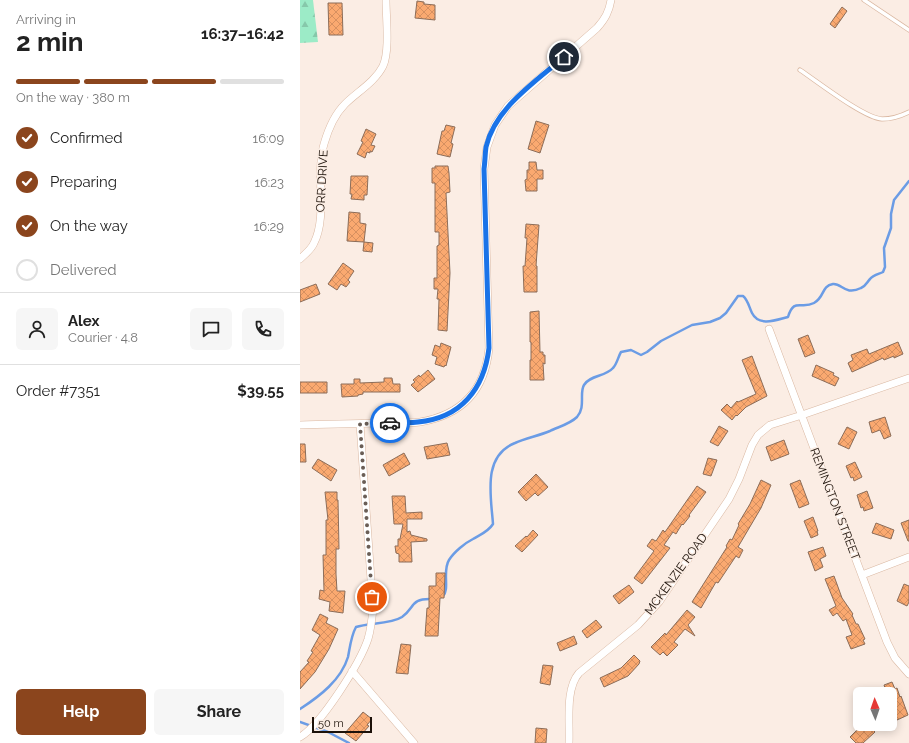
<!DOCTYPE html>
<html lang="en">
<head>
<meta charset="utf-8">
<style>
  :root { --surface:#fff; --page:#f6f6f6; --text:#222; --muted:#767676; --line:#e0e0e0; --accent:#8b451d }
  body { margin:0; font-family:Raleway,sans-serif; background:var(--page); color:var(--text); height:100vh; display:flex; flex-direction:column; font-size:15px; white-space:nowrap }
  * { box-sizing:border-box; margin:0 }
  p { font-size:13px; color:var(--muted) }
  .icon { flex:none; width:22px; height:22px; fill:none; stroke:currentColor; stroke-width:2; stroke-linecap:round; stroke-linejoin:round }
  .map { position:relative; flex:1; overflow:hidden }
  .sheet { display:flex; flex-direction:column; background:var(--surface); width:300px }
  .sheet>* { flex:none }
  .needle { width:26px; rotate:358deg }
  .buttons { position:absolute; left:553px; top:687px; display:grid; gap:8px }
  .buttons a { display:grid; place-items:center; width:44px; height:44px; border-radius:6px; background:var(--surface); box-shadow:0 2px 10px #0003; font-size:20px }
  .scale { position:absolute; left:12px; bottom:10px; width:60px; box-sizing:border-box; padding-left:4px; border:2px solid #1c1109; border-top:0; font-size:11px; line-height:14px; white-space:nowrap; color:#1c1109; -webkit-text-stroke:3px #fbede4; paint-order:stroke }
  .pin { position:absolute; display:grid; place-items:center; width:34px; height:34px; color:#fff; margin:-17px; border:2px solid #fff; border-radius:50%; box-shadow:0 1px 4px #0007 }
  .courier { position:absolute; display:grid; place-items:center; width:40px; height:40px; margin:-20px; border:3px solid #1a73e8; border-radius:50%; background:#fff; color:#222; box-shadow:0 1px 5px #0007 }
  .overview em { font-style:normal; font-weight:700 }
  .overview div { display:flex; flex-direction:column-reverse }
  .overview { display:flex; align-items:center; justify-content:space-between; height:68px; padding:0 16px }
  h1 { font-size:26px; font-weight:700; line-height:30px }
  .bar { display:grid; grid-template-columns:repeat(4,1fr); gap:6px 4px; align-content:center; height:48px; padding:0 16px }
  .bar i { height:5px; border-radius:3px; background:var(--line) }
  .bar .current { background:var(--accent) }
  .bar p { grid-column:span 4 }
  .line { display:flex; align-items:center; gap:10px; padding:0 16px; border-top:1px solid var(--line) }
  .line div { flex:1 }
  .round { display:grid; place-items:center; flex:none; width:42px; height:42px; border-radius:6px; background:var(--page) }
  ol { padding:0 16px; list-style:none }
  li { display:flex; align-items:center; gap:12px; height:44px }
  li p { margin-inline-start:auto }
  li .icon { padding:4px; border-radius:50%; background:var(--accent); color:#fff; stroke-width:4 }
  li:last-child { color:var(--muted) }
  li i { width:22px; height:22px; border:2px solid var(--line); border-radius:50% }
  .primary-button { display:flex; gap:8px; margin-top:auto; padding:8px 16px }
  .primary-button a { flex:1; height:46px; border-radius:6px; background:var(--accent); color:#fff; font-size:16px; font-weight:700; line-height:46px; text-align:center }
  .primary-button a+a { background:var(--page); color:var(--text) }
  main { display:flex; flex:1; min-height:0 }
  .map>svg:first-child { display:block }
  .forest { fill:url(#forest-firs) }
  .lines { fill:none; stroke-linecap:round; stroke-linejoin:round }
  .stream { stroke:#6b9ce5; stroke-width:2.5 }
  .building { fill:url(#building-cross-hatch); stroke:#8c6d59 }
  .lane-casing { stroke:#dab8a2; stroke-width:5 }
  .street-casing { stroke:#dab8a2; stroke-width:8 }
  .lane { stroke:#fff; stroke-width:3.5 }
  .street { stroke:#fff; stroke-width:7 }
  .done { stroke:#6a5e56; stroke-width:4; stroke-dasharray:0 7.2 }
  .route { stroke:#1a73e8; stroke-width:5 }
  .labels { text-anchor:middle; stroke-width:3; stroke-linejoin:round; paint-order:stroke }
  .street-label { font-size:12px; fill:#1c1109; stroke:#fbede4 }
</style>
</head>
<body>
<main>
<section class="sheet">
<div class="overview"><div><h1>2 min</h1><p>Arriving in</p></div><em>16:37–16:42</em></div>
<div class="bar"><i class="current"></i><i class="current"></i><i class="current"></i><i></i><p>On the way · 380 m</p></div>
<ol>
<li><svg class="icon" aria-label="check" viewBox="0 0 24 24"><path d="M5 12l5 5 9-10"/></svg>Confirmed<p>16:09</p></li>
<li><svg class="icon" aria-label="check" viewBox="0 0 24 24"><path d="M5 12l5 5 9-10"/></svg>Preparing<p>16:23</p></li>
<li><svg class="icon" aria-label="check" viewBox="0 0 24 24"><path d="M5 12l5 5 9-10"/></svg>On the way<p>16:29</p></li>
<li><i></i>Delivered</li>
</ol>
<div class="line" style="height:72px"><a class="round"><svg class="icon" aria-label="person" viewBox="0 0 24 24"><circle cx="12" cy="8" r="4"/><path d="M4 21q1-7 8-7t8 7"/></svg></a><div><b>Alex</b><p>Courier · 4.8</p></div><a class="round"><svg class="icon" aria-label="chat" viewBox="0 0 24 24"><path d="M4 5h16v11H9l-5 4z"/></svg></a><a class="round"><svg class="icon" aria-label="phone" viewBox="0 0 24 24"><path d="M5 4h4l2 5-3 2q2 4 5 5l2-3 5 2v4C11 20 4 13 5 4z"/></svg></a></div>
<div class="line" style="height:52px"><div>Order #7351</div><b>$39.55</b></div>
<div class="primary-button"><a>Help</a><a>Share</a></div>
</section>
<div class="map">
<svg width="609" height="743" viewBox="0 0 609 743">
  <defs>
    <pattern id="forest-firs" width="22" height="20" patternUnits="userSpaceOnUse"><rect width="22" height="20" fill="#9cebc7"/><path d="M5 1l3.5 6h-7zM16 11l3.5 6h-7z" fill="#86c8aa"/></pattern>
    <pattern id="building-cross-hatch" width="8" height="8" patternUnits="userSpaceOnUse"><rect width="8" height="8" fill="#faa970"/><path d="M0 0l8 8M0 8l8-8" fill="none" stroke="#d69060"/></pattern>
  </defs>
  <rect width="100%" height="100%" fill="#fbede4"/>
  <path class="forest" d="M 0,0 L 13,0 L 18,42 L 0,43 Z"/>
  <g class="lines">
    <path class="stream" d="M 143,596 C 150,589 142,571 149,560 C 154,552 165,543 173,539 C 181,534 188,532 193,524 C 191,496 182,456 215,443 C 226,438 238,436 250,431 C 258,427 270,424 277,417 C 286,407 279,393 284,385 C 290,375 305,377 313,368 C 317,364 318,357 321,352 L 331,350 L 341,355 L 347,352 L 361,341 L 392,325 L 410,322 L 420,318 L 426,313 L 438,296 L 443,296 C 448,300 449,307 452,313 C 459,327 476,320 488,317 C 494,297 501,310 514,303 C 525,297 521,286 533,284 C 542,283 545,296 561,288 C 566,286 567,282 570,279 C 573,275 579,274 583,272 L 585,267 L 584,248 L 591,228 L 591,214 L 594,200 L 609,181
      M 0,709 C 20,696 41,680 48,657 C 50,647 51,636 56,627 C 69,623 91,624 102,617 C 115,608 110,598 132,599
      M 0,722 L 28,732 L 49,743"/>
  </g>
  <path class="building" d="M 117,1 L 124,2 L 124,4 L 135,5 L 135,20 L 115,18 Z
    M 28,3 L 42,3 L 43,35 L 29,35 Z
    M 542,7 L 547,11 L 535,28 L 530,24 Z
    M 236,121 L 249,125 L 240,153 L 228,149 Z
    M 146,125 L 155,127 L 151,143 L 153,144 L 150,157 L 137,154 L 142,131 L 144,131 Z
    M 66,129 L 76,134 L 71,145 L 75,146 L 72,152 L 70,151 L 70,153 L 67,152 L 65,158 L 57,154 L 63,142 L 61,141 Z
    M 229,162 L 236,162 L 237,170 L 243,170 L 243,179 L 237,179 L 237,191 L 226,191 L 225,180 L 227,179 L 227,170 L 229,170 Z
    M 135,166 L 148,166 L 149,173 L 150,192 L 146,193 L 150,273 L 147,331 L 138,330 L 139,299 L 137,299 L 138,289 L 134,289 L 134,278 L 137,278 L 137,246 L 139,245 L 139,232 L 135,232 L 135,183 L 132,183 L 132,168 L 135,168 Z
    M 51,176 L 68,176 L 67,195 L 64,195 L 64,200 L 51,199 L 52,194 L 50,194 Z
    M 49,212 L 60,213 L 60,223 L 66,224 L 64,242 L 73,243 L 72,252 L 63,251 L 64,242 L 47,241 Z
    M 226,224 L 239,225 L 236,266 L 237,266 L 237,292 L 224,292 L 223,266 L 225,266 L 227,238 L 225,238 Z
    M 43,263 L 54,271 L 48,280 L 50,282 L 46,287 L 41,284 L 37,290 L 28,284 Z
    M 16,284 L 20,294 L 0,302 L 0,290 Z
    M 239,311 L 240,352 L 243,352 L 243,355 L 245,355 L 245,364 L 243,363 L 244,380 L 230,380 L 230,360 L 231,360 L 231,342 L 230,342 L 230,312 Z
    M 508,335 L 515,353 L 505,357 L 498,339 Z
    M 598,342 L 603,354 L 594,358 L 594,356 L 584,360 L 583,358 L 552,372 L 548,363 L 553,360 L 551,355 L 567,349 L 569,354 Z
    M 141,343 L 151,347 L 146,366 L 145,365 L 144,367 L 135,364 L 137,357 L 132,355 L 135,345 L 140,347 Z
    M 452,356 L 467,396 L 446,407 L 437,416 L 436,415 L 432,420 L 421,410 L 427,404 L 431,408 L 437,401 L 438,402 L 456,394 L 442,360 Z
    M 516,365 L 534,373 L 533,375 L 539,378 L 535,386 L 512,376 Z
    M 128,370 L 135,379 L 118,392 L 111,385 L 115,382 L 113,380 L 119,375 L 120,377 Z
    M 84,378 L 92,378 L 93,384 L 100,384 L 100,392 L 63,392 L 63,394 L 58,395 L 58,396 L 42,397 L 41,384 L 54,384 L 54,379 L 60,379 L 60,383 L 84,382 Z
    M 0,382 L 27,382 L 27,393 L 0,393 Z
    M 585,417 L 591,436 L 584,439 L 580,430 L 572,433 L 569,422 Z
    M 419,426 L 428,431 L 418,446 L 410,442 Z
    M 547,427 L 557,432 L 549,449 L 538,444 Z
    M 484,440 L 489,454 L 471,461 L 466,447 Z
    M 147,443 L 150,455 L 127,459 L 124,447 Z
    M 0,444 L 5,444 L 6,462 L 0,462 Z
    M 104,453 L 110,464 L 89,476 L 83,465 Z
    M 408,458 L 417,460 L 411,476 L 403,474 Z
    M 18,459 L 37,470 L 31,481 L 12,468 Z
    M 555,462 L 562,477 L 554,481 L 553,477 L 551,478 L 546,466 Z
    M 236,474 L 248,487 L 238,496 L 235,493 L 226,501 L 218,492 Z
    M 461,480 L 471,485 L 461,508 L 438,547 L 443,550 L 439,558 L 436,556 L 418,583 L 416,582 L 401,608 L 392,602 L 427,547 L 426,546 L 430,539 L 432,540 L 439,525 L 438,524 L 450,504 Z
    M 500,480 L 509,504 L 499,508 L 490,484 Z
    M 397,486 L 406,492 L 389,515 L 390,516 L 383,525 L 382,524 L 376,534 L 373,532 L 364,545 L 370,548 L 342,584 L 334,578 L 354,551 L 347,546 L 352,539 L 356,541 L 363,530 L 365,532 Z
    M 567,491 L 573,508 L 564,511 L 563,507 L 561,508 L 557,495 Z
    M 25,492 L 37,492 L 37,500 L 38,500 L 39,549 L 36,549 L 36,574 L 37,591 L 45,591 L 43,613 L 29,611 L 30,602 L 19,599 L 20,590 L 24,591 L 23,555 L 26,555 L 26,520 L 28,520 Z
    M 92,496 L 105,496 L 106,513 L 122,512 L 122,519 L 107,519 L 107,532 L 110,531 L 111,535 L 127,539 L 127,541 L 111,542 L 112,562 L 99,562 L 99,554 L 96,553 L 95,546 L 98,546 L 98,539 L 100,539 L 103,524 L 94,524 Z
    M 513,517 L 518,531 L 517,531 L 518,535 L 511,538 L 504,521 Z
    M 609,520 L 609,541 L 608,541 L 601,523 Z
    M 576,523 L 594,530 L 591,539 L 572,533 Z
    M 233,530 L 238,535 L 222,552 L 215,546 L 226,536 L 227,537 Z
    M 523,547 L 526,556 L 520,559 L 523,567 L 515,571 L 508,552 Z
    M 136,573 L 145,573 L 144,598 L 140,598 L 138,636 L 125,636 L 127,608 L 129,608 L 129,586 L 136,586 Z
    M 534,576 L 542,598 L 553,614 L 552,615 L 556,624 L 558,624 L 565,639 L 563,640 L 565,644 L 551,649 L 546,637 L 552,635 L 546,619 L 543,621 L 537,613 L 533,616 L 529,610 L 536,606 L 525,579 Z
    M 604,584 L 609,586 L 609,602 L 607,606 L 597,601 Z
    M 329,585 L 334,592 L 319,604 L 313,596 Z
    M 387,610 L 395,617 L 388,625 L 395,636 L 385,629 L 374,642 L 378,645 L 367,656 L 363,652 L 360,655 L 351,647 L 365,633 L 366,635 Z
    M 20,614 L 28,618 L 26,623 L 38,629 L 29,649 L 15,672 L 0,689 L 0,672 L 9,662 L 7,661 L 13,652 L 11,651 L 20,635 L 12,630 Z
    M 296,620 L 302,627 L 287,638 L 282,631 Z
    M 274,636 L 277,644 L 260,651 L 257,643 Z
    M 101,644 L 111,645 L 108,674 L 96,673 Z
    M 334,655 L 340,661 L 339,664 L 328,676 L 304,687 L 300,678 L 321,668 Z
    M 243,665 L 253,666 L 250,685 L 240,683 Z
    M 592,682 L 595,689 L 597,688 L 600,697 L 601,696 L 608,715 L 597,720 L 590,701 L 590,694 L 587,694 L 584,685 Z
    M 63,712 L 72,719 L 67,725 L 69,726 L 56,741 L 45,733 Z
    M 563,724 L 567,724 L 575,732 L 563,743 L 556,743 L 550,737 Z
    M 236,728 L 247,729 L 246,743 L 235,743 Z"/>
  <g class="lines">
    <defs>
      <path id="lane" d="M 564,0 L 609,30
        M 500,70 C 518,82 564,118 582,119 C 592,119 601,116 609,112"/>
      <path id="street" d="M 0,259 C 5,254 11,250 14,243 C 28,215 15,175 24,144 C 28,130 34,115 45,104 C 57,92 75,82 83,66 C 90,51 86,17 86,0
        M 469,329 L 587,642 L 595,658 L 609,674
        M 0,425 C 26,424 51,424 77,423 C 91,423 106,424 120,422 C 162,415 185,390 189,348 L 184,169 L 187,147 L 195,125 L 208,106 L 297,28 C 305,19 309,12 311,0
        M 562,575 L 609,557
        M 52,671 L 114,743
        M 0,737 C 21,725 60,663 68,639 C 71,629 72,619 73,608 L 60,424
        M 269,743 C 270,722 265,689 279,673 L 338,625 L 359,602 L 429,499 L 439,479 L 452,445 L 458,435 L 470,425 L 502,415 L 609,378"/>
    </defs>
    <use href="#lane" class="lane-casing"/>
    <use href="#street" class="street-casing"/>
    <use href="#lane" class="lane"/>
    <use href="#street" class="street"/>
  </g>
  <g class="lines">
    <path class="done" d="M 72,597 L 60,424 L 90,423"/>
    <path class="route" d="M 90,423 C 99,423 109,423 118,422 C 161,418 184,389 189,348 L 184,169 C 185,162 185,154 186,147 C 195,108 235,82 264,57"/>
  </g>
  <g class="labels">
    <g class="street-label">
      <text transform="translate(22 181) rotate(-87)" y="4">ORR DRIVE</text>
      <text transform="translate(535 504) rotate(69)" y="4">REMINGTON STREET</text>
      <text transform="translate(376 574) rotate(-54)" y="4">MCKENZIE ROAD</text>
    </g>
  </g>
</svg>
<div class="buttons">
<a><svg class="needle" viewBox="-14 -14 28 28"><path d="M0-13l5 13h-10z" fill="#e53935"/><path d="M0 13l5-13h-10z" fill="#767676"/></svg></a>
</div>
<div class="scale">50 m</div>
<div class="pin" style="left:72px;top:597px;background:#ea580c"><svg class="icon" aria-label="bag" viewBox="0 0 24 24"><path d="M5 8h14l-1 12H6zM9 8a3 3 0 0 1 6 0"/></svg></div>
<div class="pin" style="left:264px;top:57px;background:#1f2937"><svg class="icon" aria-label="home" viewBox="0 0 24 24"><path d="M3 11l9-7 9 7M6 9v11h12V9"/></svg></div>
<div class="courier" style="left:90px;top:423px"><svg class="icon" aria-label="car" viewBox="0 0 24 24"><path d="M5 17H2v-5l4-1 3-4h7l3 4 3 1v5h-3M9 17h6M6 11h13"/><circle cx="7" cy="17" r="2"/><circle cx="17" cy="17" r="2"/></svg></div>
</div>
</main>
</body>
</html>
